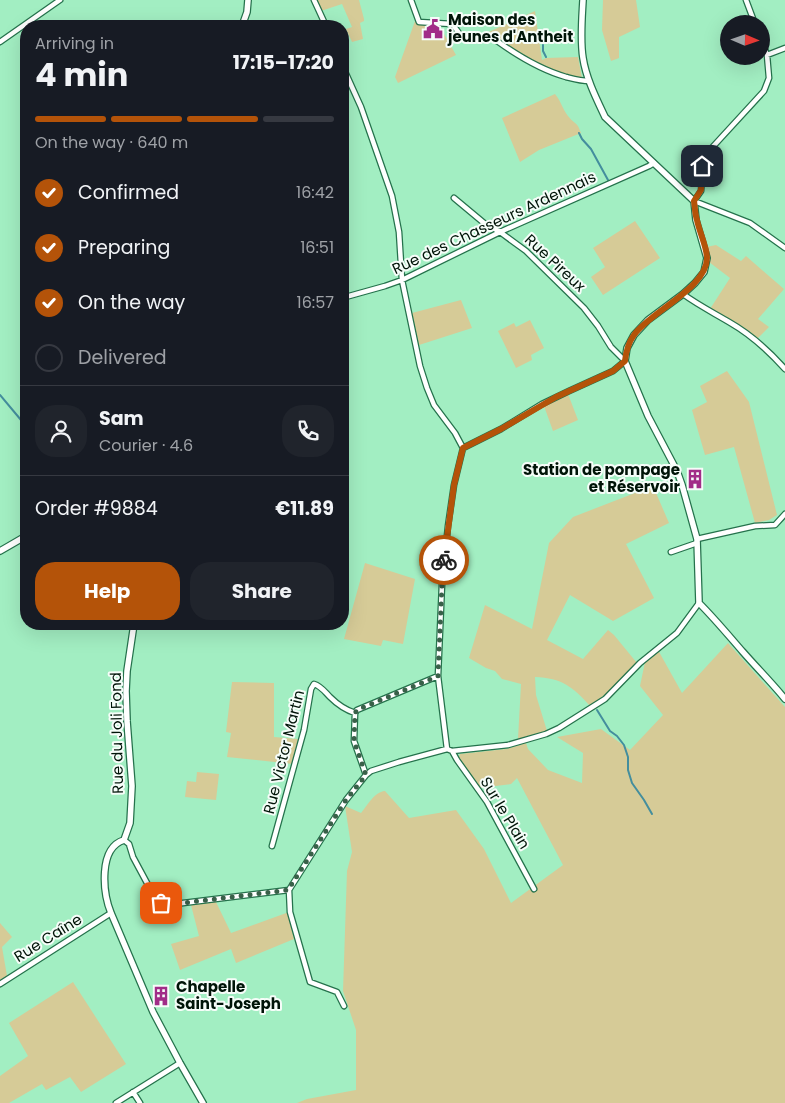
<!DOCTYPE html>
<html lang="en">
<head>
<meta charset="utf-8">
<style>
  :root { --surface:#171b24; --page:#20242c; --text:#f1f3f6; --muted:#9ea1a6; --line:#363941; --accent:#b45309 }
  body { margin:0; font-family:Poppins,sans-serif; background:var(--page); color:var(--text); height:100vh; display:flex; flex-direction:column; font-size:19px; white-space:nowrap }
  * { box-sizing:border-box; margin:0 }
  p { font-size:16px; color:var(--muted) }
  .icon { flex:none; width:28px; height:28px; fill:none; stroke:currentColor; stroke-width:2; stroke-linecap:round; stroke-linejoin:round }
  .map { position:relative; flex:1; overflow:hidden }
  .side { position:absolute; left:20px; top:20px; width:329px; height:610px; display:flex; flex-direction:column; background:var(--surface); border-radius:20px; box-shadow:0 5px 20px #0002 }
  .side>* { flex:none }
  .needle { width:32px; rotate:92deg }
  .buttons { position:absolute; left:720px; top:15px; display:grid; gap:10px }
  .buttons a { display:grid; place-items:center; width:50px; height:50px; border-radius:50%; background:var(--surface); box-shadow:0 5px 20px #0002; font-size:25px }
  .pin { position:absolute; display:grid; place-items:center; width:42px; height:42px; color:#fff; margin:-21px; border-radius:10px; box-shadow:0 2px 8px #0006 }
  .courier { position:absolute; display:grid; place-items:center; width:50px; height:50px; margin:-25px; border:4px solid #b45309; border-radius:50%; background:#fff; color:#222; box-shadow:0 1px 6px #0007 }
  .overview em { font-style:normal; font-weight:700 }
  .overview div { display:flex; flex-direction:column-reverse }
  .overview { display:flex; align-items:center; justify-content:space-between; height:85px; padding:0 15px }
  h1 { font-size:32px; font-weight:700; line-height:38px }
  .bar { display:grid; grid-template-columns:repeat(4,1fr); gap:8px 5px; align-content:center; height:60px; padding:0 15px }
  .bar i { height:6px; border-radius:4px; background:var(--line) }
  .bar .current { background:var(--accent) }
  .bar p { grid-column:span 4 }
  .line { display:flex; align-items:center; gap:12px; padding:0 15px; border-top:1px solid var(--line) }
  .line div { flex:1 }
  .round { display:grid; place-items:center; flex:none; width:52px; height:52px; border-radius:20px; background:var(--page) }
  ol { padding:0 15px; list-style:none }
  li { display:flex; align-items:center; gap:15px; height:55px }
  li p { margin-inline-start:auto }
  li .icon { padding:5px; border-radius:50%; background:var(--accent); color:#fff; stroke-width:4 }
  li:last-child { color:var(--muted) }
  li i { width:28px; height:28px; border:2px solid var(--line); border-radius:50% }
  .button { display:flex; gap:10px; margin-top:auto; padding:10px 15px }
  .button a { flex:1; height:58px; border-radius:20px; background:var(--accent); color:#fff; font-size:20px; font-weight:700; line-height:58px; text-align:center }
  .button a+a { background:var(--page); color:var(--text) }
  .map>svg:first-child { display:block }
  .green { fill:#d6cb97 }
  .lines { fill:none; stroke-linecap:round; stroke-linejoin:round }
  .stream { stroke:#448e9d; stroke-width:2 }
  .minor-casing { stroke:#25724c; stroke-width:7 }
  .tertiary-casing { stroke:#25724c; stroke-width:8 }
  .minor { stroke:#fff; stroke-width:4.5 }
  .tertiary { stroke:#fff; stroke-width:5.5 }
  .done { stroke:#396049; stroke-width:5; stroke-dasharray:0 9 }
  .route { stroke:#b45309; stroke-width:6 }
  .labels { text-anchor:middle; stroke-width:4; stroke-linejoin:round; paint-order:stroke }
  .poi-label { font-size:15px; font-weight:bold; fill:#001408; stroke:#f6fdf9; text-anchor:start }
  .street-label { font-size:15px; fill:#001408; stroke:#f6fdf9 }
</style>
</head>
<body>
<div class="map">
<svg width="785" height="1103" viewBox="0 0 785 1103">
  <rect width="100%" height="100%" fill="#a2eec2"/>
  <path class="green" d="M 316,0 L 359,0 L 364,19 L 364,21 L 360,23 L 363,39 L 352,42 L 346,29 L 352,27 L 342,4 L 321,11 Z
    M 603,0 L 636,0 L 640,27 L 619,37 L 619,58 L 611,61 L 602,30 Z
    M 535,11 L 542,60 L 546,58 L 578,57 L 582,78 L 556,72 L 518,53 L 497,39 L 482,35 Z
    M 415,21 L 439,25 L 456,55 L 398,83 L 395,77 Z
    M 555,94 C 561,101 563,110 568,116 C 575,125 577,121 581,133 L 539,150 L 520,162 L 502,118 Z
    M 635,221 L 660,258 L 603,295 L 591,277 L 605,267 L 593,248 Z
    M 716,245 L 741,261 L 746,256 L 784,289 L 758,319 L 769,327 L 757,339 L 747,331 L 710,309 L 730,278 L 709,262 L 706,247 Z
    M 461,300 L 472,328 L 419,345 L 412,313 Z
    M 530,320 L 544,348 L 531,355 L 532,360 L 516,368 L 498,331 L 514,323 L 516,327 Z
    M 727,371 L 749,402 L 777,515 L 769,520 L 755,523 L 734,447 L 705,455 L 692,410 L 707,402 L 700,386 Z
    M 568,394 L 578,420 L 553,431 L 544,406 Z
    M 653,486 L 669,523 L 626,544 L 654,598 L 613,621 L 570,595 L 547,640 L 583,659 L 608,630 L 614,635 L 637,663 L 611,690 L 590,706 C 573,687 562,678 535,677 L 536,695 L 547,731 L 518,739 L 521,684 L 502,679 L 495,671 L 486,668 L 469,658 L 485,605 L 532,629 L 549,543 L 573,517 Z
    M 365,563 L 415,579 L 403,644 L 383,640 L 381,646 L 344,639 Z
    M 728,643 L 785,707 L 785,1103 L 297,1103 L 307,1099 L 356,1090 L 356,1030 L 343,991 L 347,871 L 352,852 L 345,806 L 361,813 C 368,805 374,792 385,791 L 409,818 L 456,810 L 484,849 L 511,903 L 563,865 L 517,778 L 511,784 L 479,788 L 458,759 L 460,754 L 506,749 L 526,743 L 528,749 L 548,770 L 582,783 L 583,753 L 557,737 L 601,729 L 630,750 L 663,715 L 640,686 L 645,662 L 658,650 L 682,693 Z
    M 232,682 L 274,683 L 274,737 L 298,739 L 293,764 L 227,757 L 231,733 L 226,732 Z
    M 197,772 L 219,774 L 216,800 L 185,797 L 187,781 L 196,782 Z
    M 216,902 L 231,933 L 289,912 L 288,915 L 294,939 L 236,963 L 231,949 L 180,970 L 171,944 L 199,936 L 191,905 Z
    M 0,923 L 12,937 L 2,947 L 7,976 L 0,980 Z
    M 73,982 L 126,1064 L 81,1092 L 70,1077 L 46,1090 L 42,1084 L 9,1103 L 0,1103 L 0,1076 L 28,1056 L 9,1023 Z"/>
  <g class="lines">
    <path class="stream" d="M 543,45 L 543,51 L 546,57
      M 579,133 L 582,139 L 591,149 L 608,180
      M 0,395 L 26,426
      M 597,710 L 610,731 L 617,736 L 624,745 L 628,757 L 628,770 L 632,783 L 644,800 L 652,814"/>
    <defs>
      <path id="minor" d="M 314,0 L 326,26
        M 411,0 L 419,22 L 452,24 C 456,28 459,34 462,37 C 470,43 477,37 485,37 C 489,37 493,39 497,41 C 518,56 541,70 566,77 C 574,79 581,81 589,81
        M 746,0 L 755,24
        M 761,39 L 767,55 L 769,78 L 764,91 L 708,152 L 703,166 L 701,191 L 694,201 L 750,223 L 785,248
        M 0,42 L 60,0
        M 767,55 L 785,48
        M 342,65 L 361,107 L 392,196 L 399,232 L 402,280 L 420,366 L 427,388 L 434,405 L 455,433 L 463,448 L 454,485 L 448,526 L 442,584 L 438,676 L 447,749
        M 454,198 L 484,223 L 500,232 L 526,251 L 584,308 L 598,326 L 611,347 L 625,361 L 613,371 L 569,391 L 542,404 L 501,429 L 463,448
        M 683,294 C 698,305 714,313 729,322 C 750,334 769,351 785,369
        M 342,298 L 385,286 L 402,280 L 500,232 L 649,166 L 654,163
        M 697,539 L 755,526 L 775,525 L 785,514
        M 671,552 L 697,543
        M 452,751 L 457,760 L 487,802 L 534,889
        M 366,775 L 354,741 L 355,713 L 357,710 L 438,676
        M 124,840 L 129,844 L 133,857 L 154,896 L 161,903 L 167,905 L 289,890 L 346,800 L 366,775 L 371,771 L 399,762 L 447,749 L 452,751 L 508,745 L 546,734 L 559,728 L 605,699 L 640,663 L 677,633 L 699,603
        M 272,846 L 304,730 L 311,689 L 314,684 C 321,686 325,692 330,697 C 337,704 346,710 355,713
        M 289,890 L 290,912 L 310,982 L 337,992 L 344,1006
        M 0,984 L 111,913
        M 133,1092 L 140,1103
        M 116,1103 L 180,1063"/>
      <path id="tertiary" d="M 583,0 C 582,19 580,40 583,58 C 586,78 596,98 605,117 L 694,201 L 696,220 L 707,258 L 704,272 L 695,283 L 683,294 L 648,320 L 634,335 L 627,348 L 625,361 L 648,416 L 677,471 L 682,485 L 697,539 L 699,603 C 715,619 729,636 743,652 C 757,668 772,683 785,699
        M 242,26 L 247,12 L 248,0
        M 0,551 L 26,536
        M 134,624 L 127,671 L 126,691 L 127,721 L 132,786 L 130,823 L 124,840 C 98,848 103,893 111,913 L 153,1012 L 180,1063 L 203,1103"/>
    </defs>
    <use href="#minor" class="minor-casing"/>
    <use href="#tertiary" class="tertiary-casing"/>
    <use href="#minor" class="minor"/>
    <use href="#tertiary" class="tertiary"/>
  </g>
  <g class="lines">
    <path class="done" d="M 161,903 L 167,905 L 288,890 L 346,800 L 366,775 L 354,741 L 355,713 L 357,710 L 438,676 L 442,584 L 444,560"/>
    <path class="route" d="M 444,560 L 454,485 L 463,448 L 501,429 L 556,397 L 613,371 L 625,361 C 626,352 628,343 634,335 C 650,312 707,288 707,258 C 707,247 699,231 697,220 C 695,214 695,208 694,201 L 701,190 L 702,166"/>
  </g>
  <defs>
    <symbol id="civic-bare" viewBox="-9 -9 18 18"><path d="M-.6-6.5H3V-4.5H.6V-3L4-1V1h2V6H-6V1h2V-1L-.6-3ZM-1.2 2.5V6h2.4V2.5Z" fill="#a12d88" stroke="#f6fdf9" stroke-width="2.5" paint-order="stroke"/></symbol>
    <symbol id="building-bare" viewBox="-9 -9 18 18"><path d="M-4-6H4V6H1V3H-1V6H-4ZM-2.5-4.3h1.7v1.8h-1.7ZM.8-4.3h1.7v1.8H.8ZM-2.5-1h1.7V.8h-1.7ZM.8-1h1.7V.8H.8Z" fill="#a12d88" stroke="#f6fdf9" stroke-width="2.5" paint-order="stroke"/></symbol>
  </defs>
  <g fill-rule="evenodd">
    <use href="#civic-bare" x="419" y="15" width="28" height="28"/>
    <use href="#building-bare" x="681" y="465" width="28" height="28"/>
    <use href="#building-bare" x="147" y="982" width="28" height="28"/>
  </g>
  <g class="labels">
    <g class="poi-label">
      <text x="448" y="25">Maison des<tspan x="448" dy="17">jeunes d'Antheit</tspan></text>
      <text x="680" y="475" text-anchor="end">Station de pompage<tspan x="680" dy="17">et Réservoir</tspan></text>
      <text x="176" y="992">Chapelle<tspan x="176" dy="17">Saint-Joseph</tspan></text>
    </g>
    <g class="street-label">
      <text transform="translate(494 223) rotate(-25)" y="5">Rue des Chasseurs Ardennais</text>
      <text transform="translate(555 263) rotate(43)" y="5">Rue Pireux</text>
      <text transform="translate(117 733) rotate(-91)" y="5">Rue du Joli Fond</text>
      <text transform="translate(284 752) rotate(-76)" y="5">Rue Victor Martin</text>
      <text transform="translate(505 813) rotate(59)" y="5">Sur le Plain</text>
      <text transform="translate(48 938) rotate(-32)" y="5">Rue Caîne</text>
    </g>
  </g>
</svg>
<div class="buttons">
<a><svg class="needle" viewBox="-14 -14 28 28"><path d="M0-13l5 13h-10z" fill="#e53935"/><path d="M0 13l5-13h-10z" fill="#9ea1a6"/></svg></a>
</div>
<div class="pin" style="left:161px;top:903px;background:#ea580c"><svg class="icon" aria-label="bag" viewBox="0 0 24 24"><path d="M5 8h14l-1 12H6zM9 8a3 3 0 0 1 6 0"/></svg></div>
<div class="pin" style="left:702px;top:166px;background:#1f2937"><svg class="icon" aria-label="home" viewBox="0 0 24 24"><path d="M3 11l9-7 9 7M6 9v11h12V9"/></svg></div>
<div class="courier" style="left:444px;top:560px"><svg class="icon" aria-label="bike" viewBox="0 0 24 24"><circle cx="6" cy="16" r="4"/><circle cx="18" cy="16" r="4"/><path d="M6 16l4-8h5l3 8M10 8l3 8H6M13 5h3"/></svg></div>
<section class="side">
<div class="overview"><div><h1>4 min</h1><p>Arriving in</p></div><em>17:15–17:20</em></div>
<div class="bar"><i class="current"></i><i class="current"></i><i class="current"></i><i></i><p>On the way · 640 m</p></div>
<ol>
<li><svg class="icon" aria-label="check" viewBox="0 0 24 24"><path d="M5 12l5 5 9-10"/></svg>Confirmed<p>16:42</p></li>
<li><svg class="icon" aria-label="check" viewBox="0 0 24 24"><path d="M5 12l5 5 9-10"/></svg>Preparing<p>16:51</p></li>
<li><svg class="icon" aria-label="check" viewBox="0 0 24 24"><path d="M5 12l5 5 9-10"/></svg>On the way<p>16:57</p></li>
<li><i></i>Delivered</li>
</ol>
<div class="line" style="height:90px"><a class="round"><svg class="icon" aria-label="person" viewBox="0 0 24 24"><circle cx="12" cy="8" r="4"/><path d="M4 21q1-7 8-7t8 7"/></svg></a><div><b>Sam</b><p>Courier · 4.6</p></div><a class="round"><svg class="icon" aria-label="phone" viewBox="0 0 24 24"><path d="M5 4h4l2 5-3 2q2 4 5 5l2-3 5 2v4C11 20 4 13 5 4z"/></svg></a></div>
<div class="line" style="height:65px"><div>Order #9884</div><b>€11.89</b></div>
<div class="button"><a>Help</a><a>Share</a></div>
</section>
</div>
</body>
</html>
